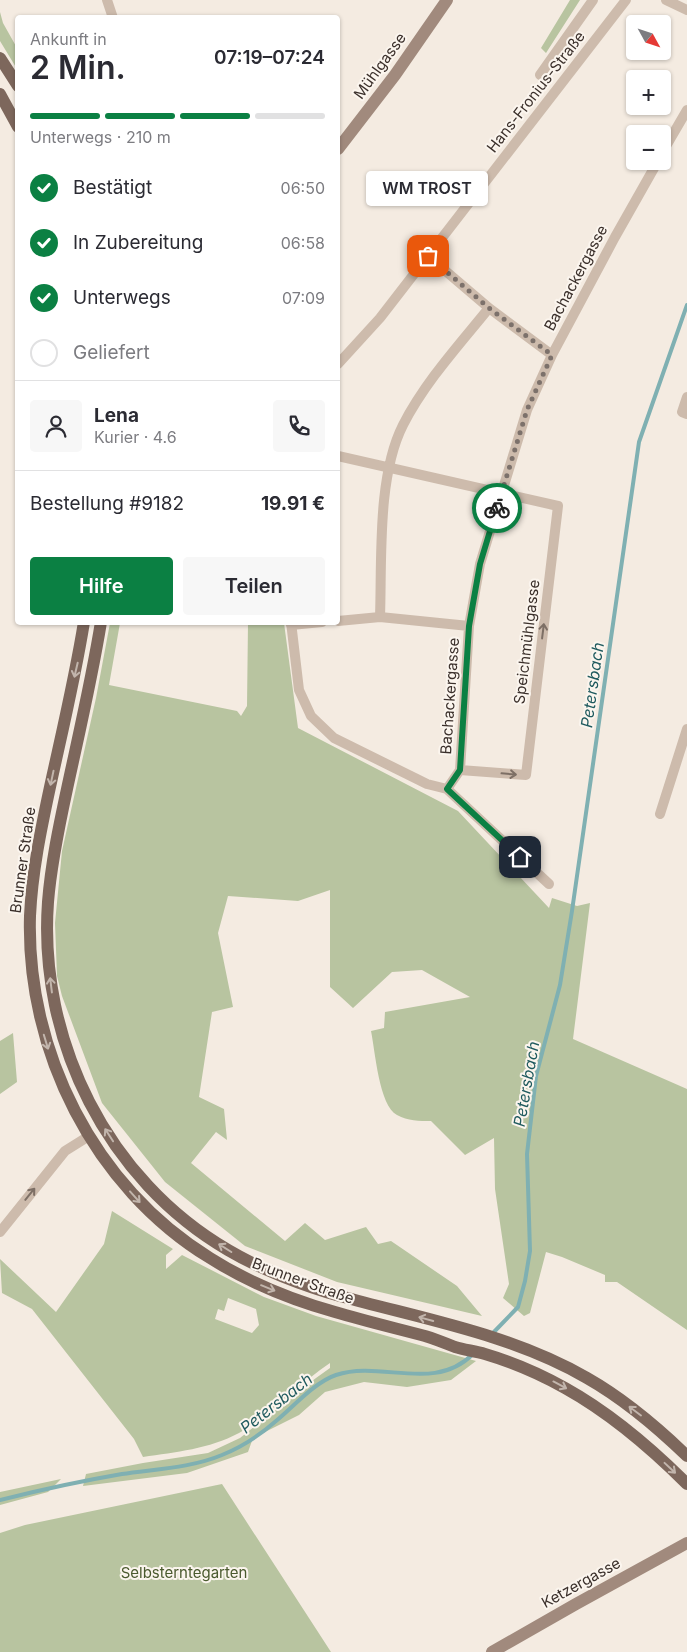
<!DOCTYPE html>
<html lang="de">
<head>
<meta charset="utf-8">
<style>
  :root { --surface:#fff; --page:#f7f7f7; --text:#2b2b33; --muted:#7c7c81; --line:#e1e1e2; --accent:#0b8043 }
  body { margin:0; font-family:Inter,sans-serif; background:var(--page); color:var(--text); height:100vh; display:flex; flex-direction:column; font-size:19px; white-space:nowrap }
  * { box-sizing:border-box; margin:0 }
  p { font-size:16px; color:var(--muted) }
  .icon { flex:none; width:28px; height:28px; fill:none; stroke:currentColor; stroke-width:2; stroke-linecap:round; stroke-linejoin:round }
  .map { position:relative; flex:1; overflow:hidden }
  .panel { position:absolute; left:15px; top:15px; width:325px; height:610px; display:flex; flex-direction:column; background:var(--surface); border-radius:5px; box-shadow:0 1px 4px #0004 }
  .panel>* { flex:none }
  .needle { width:32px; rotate:130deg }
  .tools { position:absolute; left:626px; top:15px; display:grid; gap:10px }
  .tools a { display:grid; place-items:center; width:45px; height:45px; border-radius:5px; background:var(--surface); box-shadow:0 1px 4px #0004; font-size:25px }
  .pin { position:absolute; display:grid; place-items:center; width:42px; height:42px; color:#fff; margin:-21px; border-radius:10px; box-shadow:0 2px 8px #0006 }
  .courier { position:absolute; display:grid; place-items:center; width:50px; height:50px; margin:-25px; border:4px solid #0b8043; border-radius:50%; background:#fff; color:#222; box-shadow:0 1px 6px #0007 }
  .bubble { position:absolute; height:35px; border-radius:5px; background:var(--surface); box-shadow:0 1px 4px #0004; font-size:16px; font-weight:600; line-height:35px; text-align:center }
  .overview em { font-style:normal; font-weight:600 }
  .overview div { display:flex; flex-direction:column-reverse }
  .overview { display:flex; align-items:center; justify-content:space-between; height:85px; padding:0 15px }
  h1 { font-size:32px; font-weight:600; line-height:38px }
  .bar { display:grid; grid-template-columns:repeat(4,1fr); gap:8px 5px; align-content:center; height:60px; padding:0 15px }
  .bar i { height:6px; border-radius:4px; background:var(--line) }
  .bar .current { background:var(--accent) }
  .bar p { grid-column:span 4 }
  .line { display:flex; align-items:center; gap:12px; padding:0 15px; border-top:1px solid var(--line) }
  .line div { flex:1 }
  .round { display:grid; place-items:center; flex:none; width:52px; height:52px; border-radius:5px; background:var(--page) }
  ol { padding:0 15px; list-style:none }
  li { display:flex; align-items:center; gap:15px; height:55px }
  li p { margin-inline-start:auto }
  li .icon { padding:5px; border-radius:50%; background:var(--accent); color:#fff; stroke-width:4 }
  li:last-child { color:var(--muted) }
  li i { width:28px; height:28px; border:2px solid var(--line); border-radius:50% }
  .cta { display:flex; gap:10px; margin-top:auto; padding:10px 15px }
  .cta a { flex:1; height:58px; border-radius:5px; background:var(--accent); color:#fff; font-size:20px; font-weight:600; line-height:58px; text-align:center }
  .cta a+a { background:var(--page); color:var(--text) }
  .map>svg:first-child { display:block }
  .green { fill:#b8c4a0; fill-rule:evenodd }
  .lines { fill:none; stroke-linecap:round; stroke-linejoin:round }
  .stream { stroke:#7fb0b2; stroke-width:4 }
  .street { stroke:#cdbbac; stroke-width:10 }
  .secondary { stroke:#a18a7d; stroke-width:12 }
  .primary { stroke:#7d675c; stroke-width:12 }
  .oneway { stroke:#7d6f65 }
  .oneway2 { stroke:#c2b5ac }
  .done { stroke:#7c716b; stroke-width:5; stroke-dasharray:0 9 }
  .route { stroke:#0b8043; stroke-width:6 }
  .labels { text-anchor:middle; stroke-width:4; stroke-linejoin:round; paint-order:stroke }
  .street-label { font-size:15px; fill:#3b302b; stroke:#fbf5ee }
  .park-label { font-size:15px; fill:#4a5a2e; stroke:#fbf5ee }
  .water-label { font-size:16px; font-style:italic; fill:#1f5a5e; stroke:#fbf5ee }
</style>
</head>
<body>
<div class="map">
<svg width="687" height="1652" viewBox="0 0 687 1652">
  <rect width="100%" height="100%" fill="#f4ebe1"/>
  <path class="green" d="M 570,0 L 580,0 L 546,53 L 541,48 Z
    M 0,12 L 3,23 L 17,48 L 17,69 L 0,41 Z
    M 110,623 L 120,623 L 109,685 L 237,711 L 241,716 L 247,706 L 248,623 L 284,623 L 298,728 L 458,811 L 549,908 L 552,898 L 577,906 L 590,903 L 573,1039 L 687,1089 L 687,1330 L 617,1282 L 605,1282 L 605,1275 L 562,1257 L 546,1252 L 530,1313 L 524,1316 L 503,1298 L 509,1284 L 495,1189 L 494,1138 L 465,1155 L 431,1121 C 419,1121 408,1121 397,1115 C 379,1106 375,1050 371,1031 L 384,1028 L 385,1012 L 470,997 L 422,970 L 392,972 L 353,1008 L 330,987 L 330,890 L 298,901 L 228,896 L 218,933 L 233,1007 L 212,1012 L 199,1097 L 224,1109 L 227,1140 L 216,1132 L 191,1163 L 285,1241 L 305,1223 L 325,1240 L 366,1227 L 378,1244 L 391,1241 L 457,1286 L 482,1316 L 337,1282 L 245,1246 L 165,1182 L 102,1103 L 62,996 L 57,976 L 55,923 L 62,851 L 96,698 Z
    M 13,1033 L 17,1082 L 0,1094 L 0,1041 Z
    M 112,1211 L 173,1249 L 166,1255 L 166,1269 L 182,1255 L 264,1297 L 316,1316 L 476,1361 L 451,1380 L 407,1387 L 364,1382 L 325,1392 L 299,1415 L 253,1438 L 248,1452 L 187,1473 L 83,1486 L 86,1474 L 143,1463 L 208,1453 L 240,1438 L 316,1378 L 330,1368 L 330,1363 C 298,1384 273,1415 239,1433 C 209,1449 176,1452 143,1457 L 134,1439 L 32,1309 L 2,1293 L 0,1259 L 56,1312 L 104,1244 ZM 228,1298 L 256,1309 L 259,1325 L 252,1333 L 215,1319 L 218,1309 L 224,1311 Z
    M 61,1479 L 48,1492 L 0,1505 L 0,1492 Z
    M 222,1484 L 331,1652 L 0,1652 L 0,1533 L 25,1525 Z"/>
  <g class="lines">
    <path class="stream" d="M 492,1334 L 518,1307 L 525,1281 L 530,1251 L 527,1154 L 536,1076 L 560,985 L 572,911 L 639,442 L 687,305
      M 0,1500 C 40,1490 81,1481 122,1474 C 155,1469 191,1468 222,1455 C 242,1447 260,1435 276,1421 C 293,1407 315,1382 336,1375 C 382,1360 434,1393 473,1354"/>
    <path class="street" d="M 107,0 L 113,18
      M 666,0 L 687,10
      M 540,75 L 593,0
      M 662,153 L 687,110
      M 428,256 L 489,308 L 552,355
      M 338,364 L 380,318 L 626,0
      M 687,397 L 682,412 L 687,414
      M 338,456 L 558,506 L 526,775 L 460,770
      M 380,617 C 382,560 377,476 403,425 C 425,382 459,345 489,308
      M 338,621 L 380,617 L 469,626
      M 291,622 L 299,690 L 311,716 L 334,738 L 427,784 L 447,789 L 549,884
      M 291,625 L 322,622
      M 447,789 L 460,770 L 469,626 L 480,564 L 527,410 L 552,355 L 615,237 L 658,161
      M 660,814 L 687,729
      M 0,1232 L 65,1151 L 89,1136"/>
    <path class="secondary" d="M 338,149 L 395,75 L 447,0
      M 492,1652 L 576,1604 L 687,1543"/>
    <path class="primary" d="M 0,58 L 18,86
      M 0,94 L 18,127
      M 84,622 C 75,678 62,732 50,787 C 41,829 32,872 30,916 C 26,1051 94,1187 210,1258 C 248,1282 292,1300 335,1312 C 365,1321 395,1328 425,1336 C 435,1339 445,1343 455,1347 C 465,1350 475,1351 485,1354 C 512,1362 540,1374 565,1388 C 610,1413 651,1448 687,1484
      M 101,622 C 92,678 79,733 67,789 C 59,826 51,864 48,902 C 38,1041 108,1180 228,1250 C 260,1269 304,1286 340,1296 C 423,1319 511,1334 587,1378 C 624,1399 657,1427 687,1456"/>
  </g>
  <defs><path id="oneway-shaft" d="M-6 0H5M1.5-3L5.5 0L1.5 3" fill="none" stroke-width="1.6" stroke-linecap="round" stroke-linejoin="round" transform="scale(1.25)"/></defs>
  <g class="oneway">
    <use href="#oneway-shaft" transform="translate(543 631) rotate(-83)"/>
    <use href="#oneway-shaft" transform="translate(509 774) rotate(5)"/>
    <use href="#oneway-shaft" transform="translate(30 1194) rotate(-51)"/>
  </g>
  <g class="oneway2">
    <use href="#oneway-shaft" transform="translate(76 670) rotate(103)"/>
    <use href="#oneway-shaft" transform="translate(52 778) rotate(102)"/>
    <use href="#oneway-shaft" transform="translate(51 985) rotate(-97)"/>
    <use href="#oneway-shaft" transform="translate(46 1042) rotate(73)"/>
    <use href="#oneway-shaft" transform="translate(109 1135) rotate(-123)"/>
    <use href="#oneway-shaft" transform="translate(135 1197) rotate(48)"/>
    <use href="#oneway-shaft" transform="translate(225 1248) rotate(-148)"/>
    <use href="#oneway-shaft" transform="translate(268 1288) rotate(22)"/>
    <use href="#oneway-shaft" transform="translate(426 1319) rotate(-165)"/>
    <use href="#oneway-shaft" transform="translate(560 1385) rotate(28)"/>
    <use href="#oneway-shaft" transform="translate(635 1411) rotate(-143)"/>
    <use href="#oneway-shaft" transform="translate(670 1468) rotate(43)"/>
  </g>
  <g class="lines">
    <path class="done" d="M 428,256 L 489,308 L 552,355 L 527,410 L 497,508"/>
    <path class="route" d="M 497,508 L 480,564 L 469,626 L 460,770 L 447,789 L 520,857"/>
  </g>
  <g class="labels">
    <g class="street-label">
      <text transform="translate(380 66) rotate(-54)" y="5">Mühlgasse</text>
      <text transform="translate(536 92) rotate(-52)" y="5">Hans-Fronius-Straße</text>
      <text transform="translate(576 278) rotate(-62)" y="5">Bachackergasse</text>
      <text transform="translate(527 642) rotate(-83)" y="5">Speichmühlgasse</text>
      <text transform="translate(450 696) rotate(-86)" y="5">Bachackergasse</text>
      <text transform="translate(23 860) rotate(-82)" y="5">Brunner Straße</text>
      <text transform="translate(303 1281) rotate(20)" y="5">Brunner Straße</text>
      <text transform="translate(581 1583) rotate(-29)" y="5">Ketzergasse</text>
    </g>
    <g class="park-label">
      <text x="184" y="1578">Selbsterntegarten</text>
    </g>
    <g class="water-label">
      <text transform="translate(592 685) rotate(-82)" y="6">Petersbach</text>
      <text transform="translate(526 1084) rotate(-80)" y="6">Petersbach</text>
      <text transform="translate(276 1403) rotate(-38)" y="6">Petersbach</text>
    </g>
  </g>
</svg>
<div class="tools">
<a><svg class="needle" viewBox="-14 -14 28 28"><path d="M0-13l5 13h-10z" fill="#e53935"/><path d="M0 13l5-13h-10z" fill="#7c7c81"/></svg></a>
<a>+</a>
<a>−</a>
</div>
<div class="pin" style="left:428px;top:256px;background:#ea580c"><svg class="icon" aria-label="bag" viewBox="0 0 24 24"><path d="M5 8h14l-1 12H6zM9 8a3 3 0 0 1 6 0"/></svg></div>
<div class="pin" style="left:520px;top:857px;background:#1f2937"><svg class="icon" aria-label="home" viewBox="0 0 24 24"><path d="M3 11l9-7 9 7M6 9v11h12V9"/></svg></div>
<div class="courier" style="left:497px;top:508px"><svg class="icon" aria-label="bike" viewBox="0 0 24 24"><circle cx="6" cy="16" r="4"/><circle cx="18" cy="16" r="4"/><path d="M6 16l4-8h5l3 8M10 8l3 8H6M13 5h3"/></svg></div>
<div class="bubble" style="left:366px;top:171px;width:122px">WM TROST</div>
<section class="panel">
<div class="overview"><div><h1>2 Min.</h1><p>Ankunft in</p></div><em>07:19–07:24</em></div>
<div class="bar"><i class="current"></i><i class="current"></i><i class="current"></i><i></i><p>Unterwegs · 210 m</p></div>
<ol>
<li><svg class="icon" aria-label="check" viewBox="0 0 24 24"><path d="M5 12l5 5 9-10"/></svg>Bestätigt<p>06:50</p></li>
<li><svg class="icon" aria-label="check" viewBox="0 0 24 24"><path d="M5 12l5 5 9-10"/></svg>In Zubereitung<p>06:58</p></li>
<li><svg class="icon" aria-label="check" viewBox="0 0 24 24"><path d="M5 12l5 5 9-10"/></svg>Unterwegs<p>07:09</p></li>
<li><i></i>Geliefert</li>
</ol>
<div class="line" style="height:90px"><a class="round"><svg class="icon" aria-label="person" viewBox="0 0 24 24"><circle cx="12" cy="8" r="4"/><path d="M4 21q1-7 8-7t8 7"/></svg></a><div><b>Lena</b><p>Kurier · 4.6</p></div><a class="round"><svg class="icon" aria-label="phone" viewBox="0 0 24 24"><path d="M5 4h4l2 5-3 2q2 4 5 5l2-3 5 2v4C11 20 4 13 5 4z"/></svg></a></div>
<div class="line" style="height:65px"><div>Bestellung #9182</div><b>19.91 €</b></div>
<div class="cta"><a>Hilfe</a><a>Teilen</a></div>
</section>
</div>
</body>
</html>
